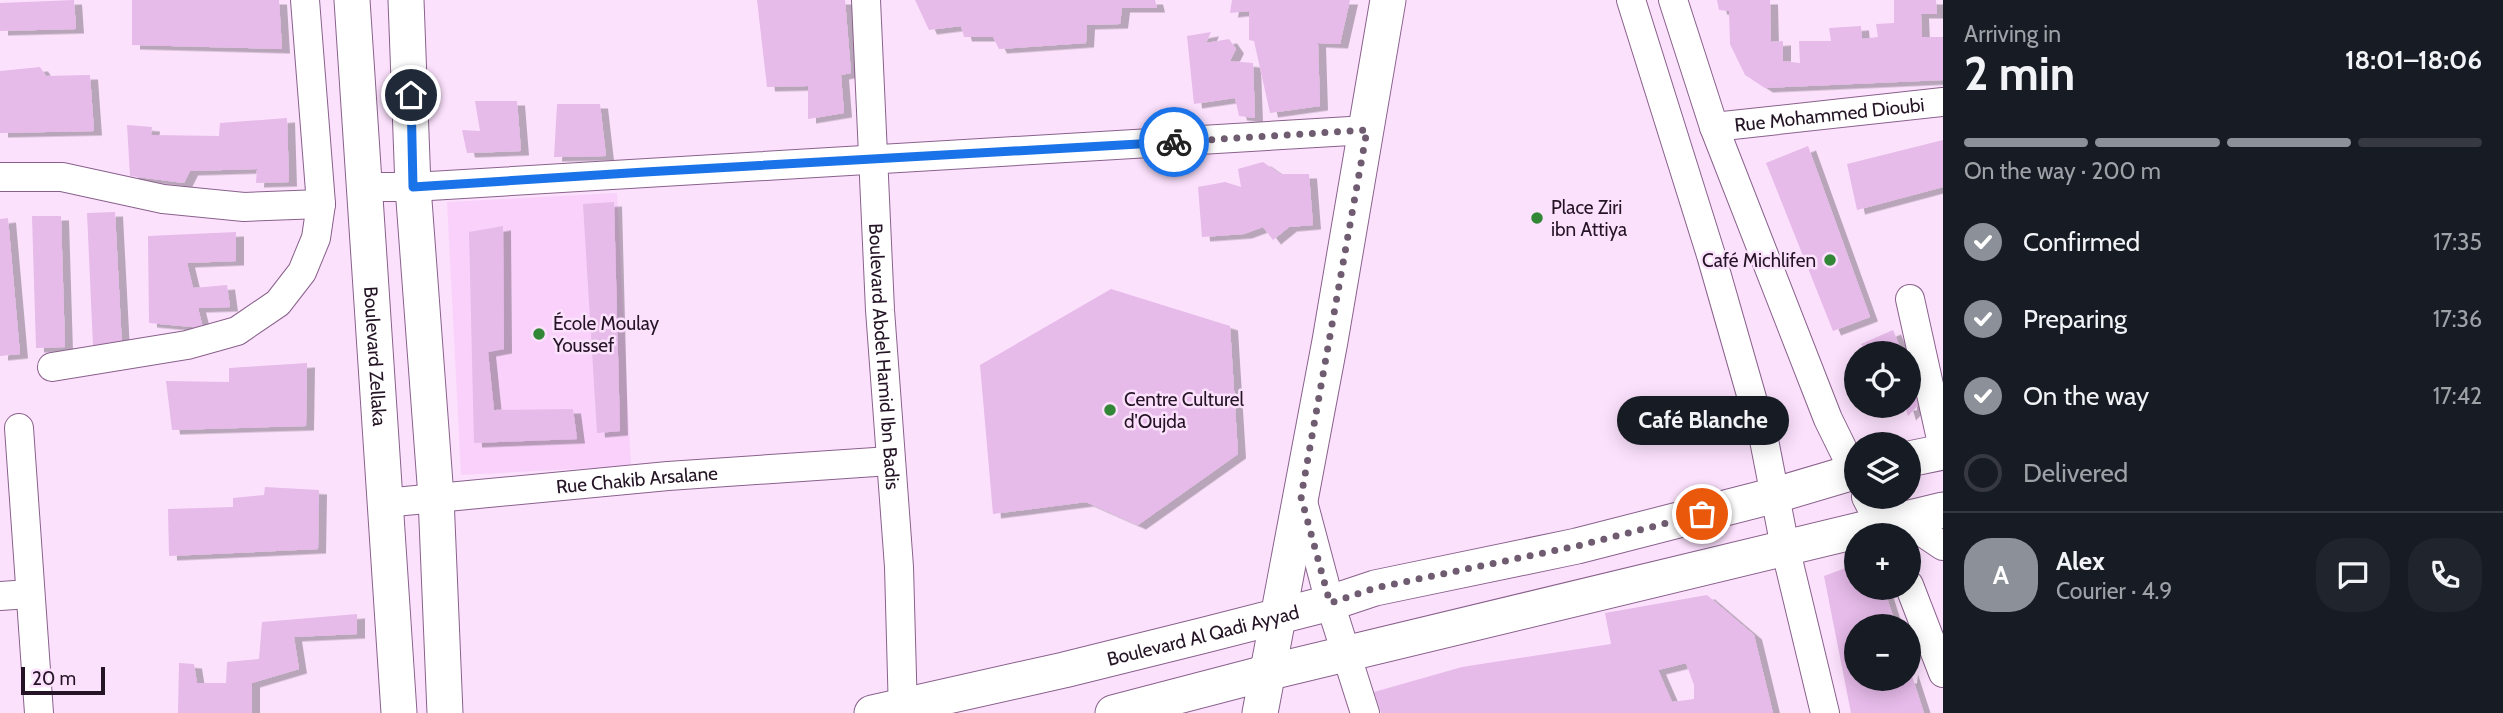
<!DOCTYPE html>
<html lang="en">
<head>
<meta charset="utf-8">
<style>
  :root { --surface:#171b24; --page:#20242c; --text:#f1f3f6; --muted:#9ea1a6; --line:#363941; --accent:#8c9099 }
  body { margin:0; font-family:Cabin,sans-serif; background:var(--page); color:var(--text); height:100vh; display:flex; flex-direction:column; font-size:26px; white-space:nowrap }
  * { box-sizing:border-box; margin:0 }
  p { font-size:23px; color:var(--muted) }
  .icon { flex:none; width:38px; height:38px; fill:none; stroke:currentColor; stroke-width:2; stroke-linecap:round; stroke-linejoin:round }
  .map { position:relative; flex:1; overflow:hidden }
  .drawer { display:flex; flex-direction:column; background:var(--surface); width:560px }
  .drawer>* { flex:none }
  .fabs { position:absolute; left:1844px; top:341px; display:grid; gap:14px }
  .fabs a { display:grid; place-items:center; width:77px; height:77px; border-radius:50%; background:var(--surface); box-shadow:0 4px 18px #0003; font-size:35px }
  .scale { position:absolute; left:21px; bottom:18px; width:84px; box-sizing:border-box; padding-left:7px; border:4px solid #241425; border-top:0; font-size:19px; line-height:24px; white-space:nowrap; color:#241425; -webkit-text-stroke:5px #fce1fd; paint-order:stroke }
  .pin { position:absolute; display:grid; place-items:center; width:60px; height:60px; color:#fff; margin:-30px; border:4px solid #fff; border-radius:50%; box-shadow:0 2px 7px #0007 }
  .courier { position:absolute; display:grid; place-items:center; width:70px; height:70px; margin:-35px; border:5px solid #1a73e8; border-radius:50%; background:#fff; color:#222; box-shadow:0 2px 9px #0007 }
  .bubble { position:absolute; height:49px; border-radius:24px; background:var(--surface); box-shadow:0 4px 18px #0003; font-size:23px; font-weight:700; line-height:49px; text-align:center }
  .headline em { font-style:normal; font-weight:700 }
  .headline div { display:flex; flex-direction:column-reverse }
  .headline { display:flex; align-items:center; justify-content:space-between; height:119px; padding:0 21px }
  h1 { font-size:46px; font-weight:700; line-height:52px }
  .bar { display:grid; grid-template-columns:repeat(4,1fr); gap:10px 7px; align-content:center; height:84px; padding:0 21px }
  .bar i { height:9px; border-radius:5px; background:var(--line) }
  .bar .selected { background:var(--accent) }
  .bar p { grid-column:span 4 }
  .line { display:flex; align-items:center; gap:18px; padding:0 21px; border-top:2px solid var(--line) }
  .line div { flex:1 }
  .round { display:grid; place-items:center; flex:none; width:74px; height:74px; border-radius:28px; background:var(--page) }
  ol { padding:0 21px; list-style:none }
  li { display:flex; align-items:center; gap:21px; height:77px }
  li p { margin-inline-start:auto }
  li .icon { padding:7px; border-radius:50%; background:var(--accent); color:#fff; stroke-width:4 }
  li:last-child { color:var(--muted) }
  li i { width:38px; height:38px; border:4px solid var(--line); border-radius:50% }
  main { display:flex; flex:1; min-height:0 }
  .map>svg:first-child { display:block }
  .built { fill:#f9d1fb }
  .building { fill:#e6bae9; fill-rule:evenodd; filter:url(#shadow) }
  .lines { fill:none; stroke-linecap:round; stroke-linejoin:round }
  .minor-casing { stroke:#89618c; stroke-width:30 }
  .major-casing { stroke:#89618c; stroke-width:37 }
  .minor { stroke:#fff; stroke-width:28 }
  .major { stroke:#fff; stroke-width:35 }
  .done { stroke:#705c71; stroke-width:7; stroke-dasharray:0 12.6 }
  .route { stroke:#1a73e8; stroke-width:9 }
  .poi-dot { fill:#318736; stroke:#fce1fd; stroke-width:2.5 }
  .labels { text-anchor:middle; stroke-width:5; stroke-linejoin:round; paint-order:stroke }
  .street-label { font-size:19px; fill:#241425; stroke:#fce1fd }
  .poi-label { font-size:19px; fill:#241425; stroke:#fce1fd; text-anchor:start }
</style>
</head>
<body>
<main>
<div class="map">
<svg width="1943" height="713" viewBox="0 0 1943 713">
  <defs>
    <filter id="shadow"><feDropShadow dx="8" dy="4.5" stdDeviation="0" flood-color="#0004"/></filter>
  </defs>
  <rect width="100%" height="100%" fill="#fce1fd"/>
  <path class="built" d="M 617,193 L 631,466 L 461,475 L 447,202 Z"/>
  <path class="building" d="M 74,0 L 76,29 L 0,31 L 0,3 Z
    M 132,0 L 279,0 L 282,49 L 132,45 Z
    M 757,0 L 845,0 L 851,73 L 841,75 L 844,113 L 808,119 L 808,86 L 767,87 Z
    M 915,0 L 1155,0 L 1157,8 L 1122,8 L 1120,24 L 1087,25 L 1086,43 L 999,49 L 993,37 L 964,37 L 961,26 L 929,30 Z
    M 1232,0 L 1350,0 L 1340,44 L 1318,43 L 1320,106 L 1270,113 L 1254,41 L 1249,40 L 1249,11 L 1230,13 Z
    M 1717,0 L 1770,0 L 1771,42 L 1783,41 L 1783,61 L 1800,63 L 1799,41 L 1831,41 L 1829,28 L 1861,26 L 1862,39 L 1878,37 L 1876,24 L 1894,23 L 1894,0 L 1936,0 L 1937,14 L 1921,14 L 1922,37 L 1943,37 L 1943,80 L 1765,88 L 1745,75 L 1730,44 L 1729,11 L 1719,10 Z
    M 1211,32 L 1206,43 L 1229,39 L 1236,49 L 1230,61 L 1253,63 L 1255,118 L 1239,116 L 1235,98 L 1194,104 L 1187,36 Z
    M 40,67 L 46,76 L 90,75 L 94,131 L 0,133 L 0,71 Z
    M 475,101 L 517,101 L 521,151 L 467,153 L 462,130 L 480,131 Z
    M 557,104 L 600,104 L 606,156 L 554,157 Z
    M 287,118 L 289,182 L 256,183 L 257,169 L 190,171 L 184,183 L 130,176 L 127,125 L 152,127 L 151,135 L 219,136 L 220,123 Z
    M 1943,140 L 1943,187 L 1857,210 L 1847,164 Z
    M 1808,146 L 1870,317 L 1833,331 L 1766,163 Z
    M 1263,162 L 1280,174 L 1309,174 L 1313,225 L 1289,227 L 1273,240 L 1263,227 L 1244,234 L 1202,237 L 1198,187 L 1225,182 L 1241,187 L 1238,169 Z
    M 614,202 L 620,431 L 597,433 L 583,204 Z
    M 115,212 L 122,346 L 93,346 L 87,213 Z
    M 32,216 L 61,216 L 65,347 L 36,348 Z
    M 8,218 L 20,354 L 0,356 L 0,219 Z
    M 503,226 L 504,349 L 488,352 L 494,410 L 573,409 L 577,439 L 474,443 L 469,232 Z
    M 236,232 L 236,261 L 187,263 L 193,288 L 227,285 L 230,307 L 198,308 L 203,328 L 149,323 L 148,236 Z
    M 1111,289 L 1230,326 L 1238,454 L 1138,525 L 1086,502 L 993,514 L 980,365 Z
    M 1893,330 L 1903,354 L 1866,354 L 1861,344 Z
    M 307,363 L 306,426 L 172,430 L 166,381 L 229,382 L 229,368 Z
    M 1909,370 L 1922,401 L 1908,416 L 1905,406 L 1909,406 Z
    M 265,487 L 319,490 L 318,549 L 169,556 L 168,509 L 233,507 L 233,498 L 264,495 Z
    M 1851,566 L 1857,568 L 1857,588 L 1884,588 L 1896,626 L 1857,626 L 1857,679 L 1909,679 L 1910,670 L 1924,713 L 1851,713 L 1824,576 Z
    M 1707,595 L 1754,635 L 1773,713 L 1381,713 L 1374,692 L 1462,667 L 1611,644 L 1605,613 ZM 1686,663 L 1694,685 L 1694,699 L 1672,702 L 1658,670 Z
    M 357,614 L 357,634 L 294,637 L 299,669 L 252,683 L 252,713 L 178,713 L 179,663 L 194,664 L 197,683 L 226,683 L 227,662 L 259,659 L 262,622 Z"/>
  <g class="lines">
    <defs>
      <g id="minor">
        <path id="s1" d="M 866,0 L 880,310 L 899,567 L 903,713"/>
        <path d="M 1631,0 L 1711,255 L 1764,440 L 1785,547 L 1825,713"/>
        <path d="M 1673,0 L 1714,127 L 1828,419 L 1857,478"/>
        <path id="s2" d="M 1714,127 L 1943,102"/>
        <path d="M 0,177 L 62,177 L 163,199 L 244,207 L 321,204"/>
        <path d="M 364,187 L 413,187 L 1367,130"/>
        <path d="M 1910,299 L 1943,448"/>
        <path d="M 52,367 L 187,345 L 237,331 L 278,303 L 302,272 L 316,238 L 321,204 L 305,0"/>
        <path d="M 19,428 L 39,713"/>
        <path d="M 1866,497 L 1886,536"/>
        <path d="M 1302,498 L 1330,603 L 1365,713"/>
        <path id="s3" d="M 384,503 L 668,476 L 890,461"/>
        <path d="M 1904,520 L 1943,546"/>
        <path d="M 1909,585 L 1943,673"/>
        <path d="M 0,596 L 29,594"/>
      </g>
      <g id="major">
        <path id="s4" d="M 352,0 L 399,713"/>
        <path d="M 406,0 L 413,187 L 436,497 L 445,713"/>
        <path d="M 1909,459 L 1943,452"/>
        <path id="s5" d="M 872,713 L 1064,670 L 1205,635 L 1330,603 L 1375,588 L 1577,546 L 1776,495 L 1857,471"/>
        <path d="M 1113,713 L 1266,673 L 1943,510"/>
        <path d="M 1260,713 L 1330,341 L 1388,0"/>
      </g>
    </defs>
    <use href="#minor" class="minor-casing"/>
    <use href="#major" class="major-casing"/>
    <use href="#minor" class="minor"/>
    <use href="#major" class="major"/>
  </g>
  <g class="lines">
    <path class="done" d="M 1174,142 L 1367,130 L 1301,497 L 1330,603 L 1375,588 L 1577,546 L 1702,514"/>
    <path class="route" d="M 411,95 L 413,187 L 645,172 L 1174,142"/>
  </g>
  <g class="poi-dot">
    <circle cx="1537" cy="218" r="7"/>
    <circle cx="1830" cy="260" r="7"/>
    <circle cx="539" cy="334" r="7"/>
    <circle cx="1110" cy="410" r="7"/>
  </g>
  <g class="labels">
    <g class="street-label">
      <text dy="7" stroke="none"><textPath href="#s2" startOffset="116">Rue Mohammed Dioubi</textPath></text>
      <text dy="7" stroke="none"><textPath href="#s4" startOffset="357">Boulevard Zellaka</textPath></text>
      <text dy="7" stroke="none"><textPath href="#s1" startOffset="357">Boulevard Abdel Hamid Ibn Badis</textPath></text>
      <text dy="7" stroke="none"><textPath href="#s3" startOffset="254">Rue Chakib Arsalane</textPath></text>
      <text dy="7" stroke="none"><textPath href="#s5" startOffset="340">Boulevard Al Qadi Ayyad</textPath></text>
    </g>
    <g class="poi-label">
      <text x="1551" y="214">Place Ziri<tspan x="1551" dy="22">ibn Attiya</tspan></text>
      <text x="1816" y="267" text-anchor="end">Café Michlifen</text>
      <text x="553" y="330">École Moulay<tspan x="553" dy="22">Youssef</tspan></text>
      <text x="1124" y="406">Centre Culturel<tspan x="1124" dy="22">d'Oujda</tspan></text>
    </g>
  </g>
</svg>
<div class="fabs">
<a><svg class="icon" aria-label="locate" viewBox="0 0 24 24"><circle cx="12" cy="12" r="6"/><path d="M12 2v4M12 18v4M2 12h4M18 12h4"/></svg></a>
<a><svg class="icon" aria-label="layers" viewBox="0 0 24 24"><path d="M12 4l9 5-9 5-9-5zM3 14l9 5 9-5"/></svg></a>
<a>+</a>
<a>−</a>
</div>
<div class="scale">20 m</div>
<div class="pin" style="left:1702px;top:514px;background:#ea580c"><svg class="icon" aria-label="bag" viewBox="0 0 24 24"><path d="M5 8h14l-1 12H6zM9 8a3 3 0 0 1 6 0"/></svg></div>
<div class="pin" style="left:411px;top:95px;background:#1f2937"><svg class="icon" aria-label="home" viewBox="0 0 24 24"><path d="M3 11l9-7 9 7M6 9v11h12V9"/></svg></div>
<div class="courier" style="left:1174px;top:142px"><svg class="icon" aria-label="bike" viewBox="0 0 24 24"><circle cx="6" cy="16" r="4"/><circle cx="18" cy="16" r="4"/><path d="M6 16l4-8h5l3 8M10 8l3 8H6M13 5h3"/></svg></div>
<div class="bubble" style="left:1617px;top:396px;width:172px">Café Blanche</div>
</div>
<section class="drawer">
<div class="headline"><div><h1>2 min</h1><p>Arriving in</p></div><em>18:01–18:06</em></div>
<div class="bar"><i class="selected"></i><i class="selected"></i><i class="selected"></i><i></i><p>On the way · 200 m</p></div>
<ol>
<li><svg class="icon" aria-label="check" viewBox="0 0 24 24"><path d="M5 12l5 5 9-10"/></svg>Confirmed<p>17:35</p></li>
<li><svg class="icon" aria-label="check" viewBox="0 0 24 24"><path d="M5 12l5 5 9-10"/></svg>Preparing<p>17:36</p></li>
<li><svg class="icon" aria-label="check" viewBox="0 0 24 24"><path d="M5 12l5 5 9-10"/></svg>On the way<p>17:42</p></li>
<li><i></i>Delivered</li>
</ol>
<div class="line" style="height:126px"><b class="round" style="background:var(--accent);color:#fff">A</b><div><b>Alex</b><p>Courier · 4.9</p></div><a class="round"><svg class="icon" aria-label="chat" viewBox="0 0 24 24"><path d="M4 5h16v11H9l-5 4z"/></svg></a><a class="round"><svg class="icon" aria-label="phone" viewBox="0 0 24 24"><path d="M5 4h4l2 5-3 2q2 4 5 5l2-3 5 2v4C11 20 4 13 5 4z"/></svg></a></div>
</section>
</main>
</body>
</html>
